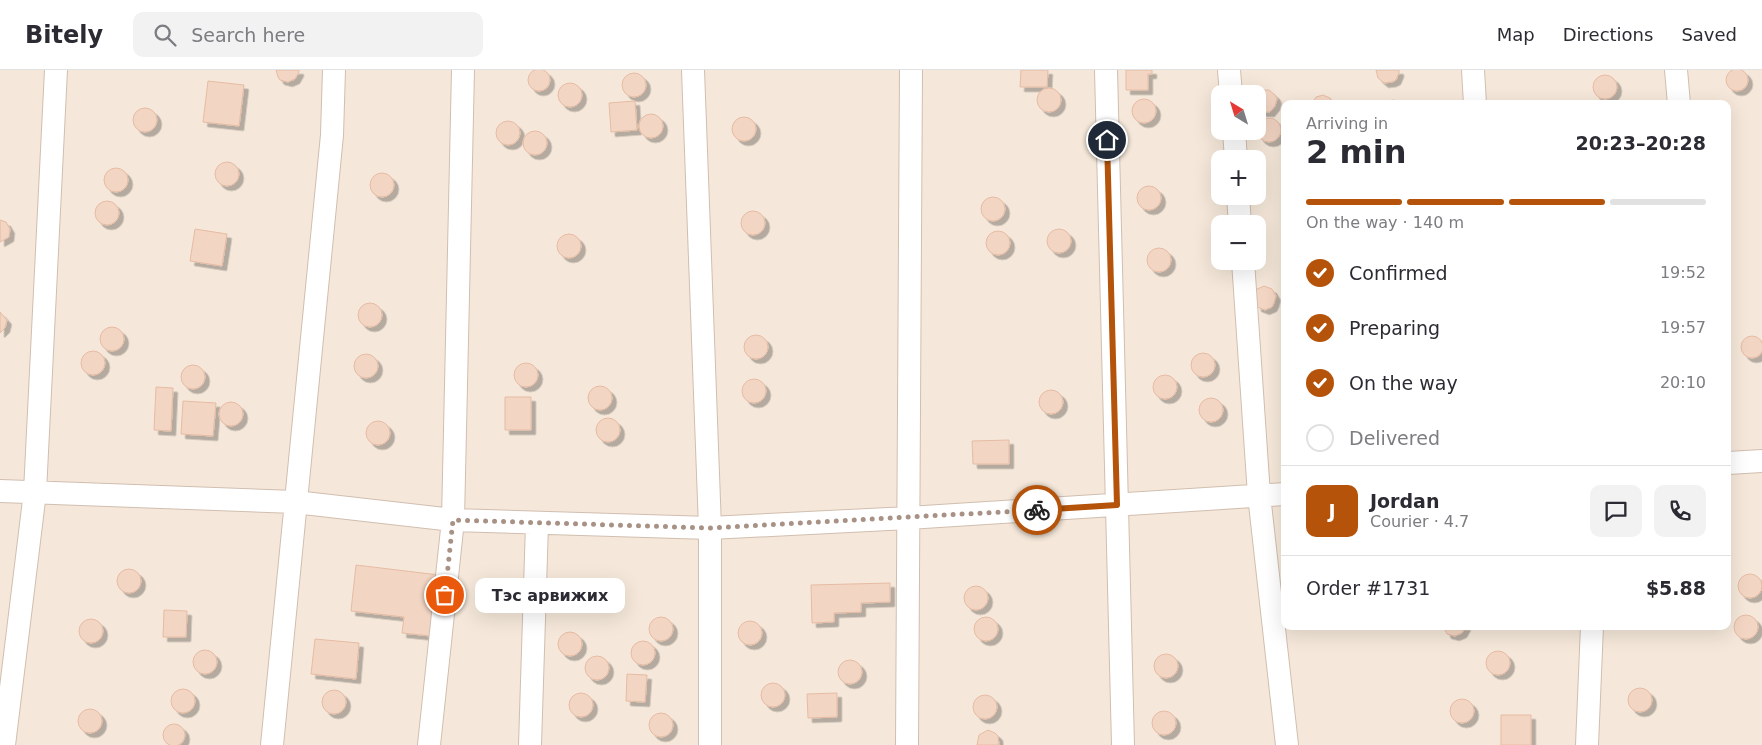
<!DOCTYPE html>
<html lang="en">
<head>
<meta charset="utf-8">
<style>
  :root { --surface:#fff; --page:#f2f2f3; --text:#2b2b33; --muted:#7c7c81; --line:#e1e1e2; --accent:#b45309 }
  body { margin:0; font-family:"DejaVu Sans",sans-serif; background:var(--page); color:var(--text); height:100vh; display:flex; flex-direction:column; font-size:19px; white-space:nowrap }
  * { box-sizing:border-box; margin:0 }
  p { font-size:16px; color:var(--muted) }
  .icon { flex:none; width:28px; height:28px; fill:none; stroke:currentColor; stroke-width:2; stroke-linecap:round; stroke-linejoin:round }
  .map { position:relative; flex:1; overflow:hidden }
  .sheet { position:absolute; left:1281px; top:30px; width:450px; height:530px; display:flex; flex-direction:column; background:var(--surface); border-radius:10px; box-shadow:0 5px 20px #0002 }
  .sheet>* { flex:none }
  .needle { width:32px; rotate:322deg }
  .buttons { position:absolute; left:1211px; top:15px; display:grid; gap:10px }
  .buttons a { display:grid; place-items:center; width:55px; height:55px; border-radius:10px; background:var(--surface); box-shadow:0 5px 20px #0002; font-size:25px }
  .pin { position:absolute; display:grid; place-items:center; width:42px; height:42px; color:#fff; margin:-21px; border:2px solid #fff; border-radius:50%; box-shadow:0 1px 5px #0007 }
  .courier { position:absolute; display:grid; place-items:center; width:50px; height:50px; margin:-25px; border:4px solid #b45309; border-radius:50%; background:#fff; color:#222; box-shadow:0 1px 6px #0007 }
  .bubble { position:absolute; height:35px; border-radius:10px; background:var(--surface); box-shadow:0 5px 20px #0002; font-size:16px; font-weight:600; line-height:35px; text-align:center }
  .head em { font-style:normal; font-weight:600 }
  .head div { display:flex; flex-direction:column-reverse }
  .head { display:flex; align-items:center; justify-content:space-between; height:85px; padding:0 25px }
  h1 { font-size:32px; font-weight:600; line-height:38px }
  .bar { display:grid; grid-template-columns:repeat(4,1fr); gap:8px 5px; align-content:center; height:60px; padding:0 25px }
  .bar i { height:6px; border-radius:4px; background:var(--line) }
  .bar .active { background:var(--accent) }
  .bar p { grid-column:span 4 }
  .line { display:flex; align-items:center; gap:12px; padding:0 25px; border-top:1px solid var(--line) }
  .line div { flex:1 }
  .round { display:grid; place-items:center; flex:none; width:52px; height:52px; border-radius:10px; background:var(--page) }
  ol { padding:0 25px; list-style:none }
  li { display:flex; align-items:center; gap:15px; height:55px }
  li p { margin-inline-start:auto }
  li .icon { padding:5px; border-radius:50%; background:var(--accent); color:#fff; stroke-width:4 }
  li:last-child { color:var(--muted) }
  li i { width:28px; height:28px; border:2px solid var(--line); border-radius:50% }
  header { display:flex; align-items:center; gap:30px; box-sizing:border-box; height:70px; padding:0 25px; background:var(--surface); border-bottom:1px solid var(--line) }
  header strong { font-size:24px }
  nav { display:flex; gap:28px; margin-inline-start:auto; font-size:18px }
  .search { width:350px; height:45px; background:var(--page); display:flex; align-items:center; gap:12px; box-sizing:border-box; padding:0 18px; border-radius:10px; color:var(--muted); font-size:19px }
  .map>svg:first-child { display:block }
  .residential { fill:#f5e8da; fill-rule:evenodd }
  .building { fill:#f3d5c3; stroke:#e6bba3; filter:url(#shadow) }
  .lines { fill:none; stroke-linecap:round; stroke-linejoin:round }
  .minor-casing { stroke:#d1beb0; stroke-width:24 }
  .minor { stroke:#fff; stroke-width:22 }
  .done { stroke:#a89285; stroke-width:5; stroke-dasharray:0 9 }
  .route { stroke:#b45309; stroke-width:6 }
</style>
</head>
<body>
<header>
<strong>Bitely</strong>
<div class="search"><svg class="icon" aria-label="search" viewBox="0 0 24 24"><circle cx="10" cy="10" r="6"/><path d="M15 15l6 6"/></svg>Search here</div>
<nav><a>Map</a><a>Directions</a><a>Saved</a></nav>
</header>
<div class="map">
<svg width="1762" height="675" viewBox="0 0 1762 675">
  <defs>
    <filter id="shadow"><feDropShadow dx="4.5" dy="4.5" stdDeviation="0" flood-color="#0004"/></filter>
  </defs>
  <rect width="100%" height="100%" fill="#fdf6ec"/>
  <path class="residential" d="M 0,0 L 1762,0 L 1762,675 L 0,675 ZM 1220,24 L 1258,24 L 1258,61 L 1220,61 ZM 1285,34 L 1728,34 L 1728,556 L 1285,556 ZM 1220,89 L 1258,89 L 1258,126 L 1220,126 ZM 1220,154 L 1258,154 L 1258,191 L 1220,191 Z"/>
  <path class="building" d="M1726 10a11 11 0 1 1 22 0a11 11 0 1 1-22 0Z
    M528 10a11 11 0 1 1 22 0a11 11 0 1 1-22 0Z
    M 276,0 L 299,0 L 299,2 L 295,9 L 288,12 L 280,10 L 278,7 Z
    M 1021,0 L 1048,0 L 1047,17 L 1020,17 Z
    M 1126,0 L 1152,0 L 1152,4 L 1148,4 L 1148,20 L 1126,20 Z
    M 1376,0 L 1399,0 L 1399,3 L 1396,10 L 1392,12 L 1384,13 L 1378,8 Z
    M622 15a12 12 0 1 1 24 0a12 12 0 1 1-24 0Z
    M1593 17a12 12 0 1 1 24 0a12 12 0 1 1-24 0Z
    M 208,11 L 244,15 L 239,56 L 203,52 Z
    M558 25a12 12 0 1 1 24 0a12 12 0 1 1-24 0Z
    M1037 30a12 12 0 1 1 24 0a12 12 0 1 1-24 0Z
    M 1262,20 L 1269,20 L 1275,25 L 1277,29 L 1275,36 L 1270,42 L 1262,42 L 1258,40 L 1258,24 L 1256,24 Z
    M 1323,25 L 1330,28 L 1334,34 L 1312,34 L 1316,27 Z
    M1132 41a12 12 0 1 1 24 0a12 12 0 1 1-24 0Z
    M 1394,30 L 1395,34 L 1371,34 Z
    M 635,31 L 637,60 L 611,62 L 609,33 Z
    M133 50a12 12 0 1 1 24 0a12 12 0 1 1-24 0Z
    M639 56a12 12 0 1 1 24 0a12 12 0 1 1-24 0Z
    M732 59a12 12 0 1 1 24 0a12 12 0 1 1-24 0Z
    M1257 60a12 12 0 1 1 24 0a12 12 0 1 1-24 0Z
    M496 63a12 12 0 1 1 24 0a12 12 0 1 1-24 0Z
    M523 73a12 12 0 1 1 24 0a12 12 0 1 1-24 0Z
    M215 104a12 12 0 1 1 24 0a12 12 0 1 1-24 0Z
    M104 110a12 12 0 1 1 24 0a12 12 0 1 1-24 0Z
    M370 115a12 12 0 1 1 24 0a12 12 0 1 1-24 0Z
    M1137 128a12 12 0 1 1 24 0a12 12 0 1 1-24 0Z
    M981 139a12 12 0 1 1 24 0a12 12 0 1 1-24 0Z
    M95 143a12 12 0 1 1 24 0a12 12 0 1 1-24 0Z
    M741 153a12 12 0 1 1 24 0a12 12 0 1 1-24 0Z
    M 0,150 L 6,152 L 10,159 L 9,167 L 0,172 Z
    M 195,159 L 227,164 L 222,196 L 190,191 Z
    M1047 171a12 12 0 1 1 24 0a12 12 0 1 1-24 0Z
    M986 173a12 12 0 1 1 24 0a12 12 0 1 1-24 0Z
    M557 176a12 12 0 1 1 24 0a12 12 0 1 1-24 0Z
    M1147 190a12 12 0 1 1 24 0a12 12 0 1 1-24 0Z
    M 1264,216 L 1272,219 L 1276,226 L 1274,233 L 1272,237 L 1265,240 L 1257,237 L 1255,220 Z
    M358 245a12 12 0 1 1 24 0a12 12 0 1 1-24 0Z
    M 0,242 L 7,250 L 5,258 L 0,263 Z
    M100 269a12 12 0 1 1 24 0a12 12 0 1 1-24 0Z
    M744 277a12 12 0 1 1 24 0a12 12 0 1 1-24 0Z
    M1741 277a11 11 0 1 1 22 0a11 11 0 1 1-22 0Z
    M81 293a12 12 0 1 1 24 0a12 12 0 1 1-24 0Z
    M1191 295a12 12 0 1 1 24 0a12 12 0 1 1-24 0Z
    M354 296a12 12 0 1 1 24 0a12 12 0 1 1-24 0Z
    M514 305a12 12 0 1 1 24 0a12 12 0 1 1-24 0Z
    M181 307a12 12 0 1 1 24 0a12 12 0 1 1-24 0Z
    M1153 317a12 12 0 1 1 24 0a12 12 0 1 1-24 0Z
    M742 321a12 12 0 1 1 24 0a12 12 0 1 1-24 0Z
    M588 328a12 12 0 1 1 24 0a12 12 0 1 1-24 0Z
    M 156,317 L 173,318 L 171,361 L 154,360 Z
    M1039 332a12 12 0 1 1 24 0a12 12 0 1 1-24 0Z
    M 505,327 L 531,327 L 531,360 L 505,360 Z
    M1199 340a12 12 0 1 1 24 0a12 12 0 1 1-24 0Z
    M 183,331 L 216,333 L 213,366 L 181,364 Z
    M219 344a12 12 0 1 1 24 0a12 12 0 1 1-24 0Z
    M596 360a12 12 0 1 1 24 0a12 12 0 1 1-24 0Z
    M366 363a12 12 0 1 1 24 0a12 12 0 1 1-24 0Z
    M 1009,370 L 1009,394 L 973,394 L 972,371 Z
    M 356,495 L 439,505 L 431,566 L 402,563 L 404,547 L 351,541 Z
    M117 511a12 12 0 1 1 24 0a12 12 0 1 1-24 0Z
    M1738 516a12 12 0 1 1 24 0a12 12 0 1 1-24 0Z
    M 890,513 L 890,532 L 861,533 L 861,542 L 834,543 L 834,552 L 812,553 L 811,515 Z
    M964 528a12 12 0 1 1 24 0a12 12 0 1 1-24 0Z
    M 164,540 L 187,541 L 186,567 L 163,567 Z
    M1734 557a12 12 0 1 1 24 0a12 12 0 1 1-24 0Z
    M974 559a12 12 0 1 1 24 0a12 12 0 1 1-24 0Z
    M649 559a12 12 0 1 1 24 0a12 12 0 1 1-24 0Z
    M79 561a12 12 0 1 1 24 0a12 12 0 1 1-24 0Z
    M738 563a12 12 0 1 1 24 0a12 12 0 1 1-24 0Z
    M 1443,556 L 1466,556 L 1462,563 L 1455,566 L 1447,564 Z
    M558 574a12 12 0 1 1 24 0a12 12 0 1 1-24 0Z
    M 315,569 L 359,573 L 356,609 L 311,604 Z
    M631 583a12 12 0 1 1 24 0a12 12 0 1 1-24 0Z
    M193 592a12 12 0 1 1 24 0a12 12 0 1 1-24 0Z
    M1486 593a12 12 0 1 1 24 0a12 12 0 1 1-24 0Z
    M1154 596a12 12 0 1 1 24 0a12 12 0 1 1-24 0Z
    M585 598a12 12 0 1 1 24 0a12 12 0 1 1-24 0Z
    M838 602a12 12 0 1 1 24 0a12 12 0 1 1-24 0Z
    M 627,604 L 647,605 L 645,632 L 626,631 Z
    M761 625a12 12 0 1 1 24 0a12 12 0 1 1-24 0Z
    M1628 630a12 12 0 1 1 24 0a12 12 0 1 1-24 0Z
    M171 631a12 12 0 1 1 24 0a12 12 0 1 1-24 0Z
    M322 632a12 12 0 1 1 24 0a12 12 0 1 1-24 0Z
    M 837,623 L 837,647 L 808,648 L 807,624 Z
    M569 635a12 12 0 1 1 24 0a12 12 0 1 1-24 0Z
    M973 637a12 12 0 1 1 24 0a12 12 0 1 1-24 0Z
    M1450 641a12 12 0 1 1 24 0a12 12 0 1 1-24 0Z
    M78 651a12 12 0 1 1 24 0a12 12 0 1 1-24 0Z
    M1152 653a12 12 0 1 1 24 0a12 12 0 1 1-24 0Z
    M649 655a12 12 0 1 1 24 0a12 12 0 1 1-24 0Z
    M 1501,645 L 1531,645 L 1531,675 L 1501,675 Z
    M163 665a11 11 0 1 1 22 0a11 11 0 1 1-22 0Z
    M 988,660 L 995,663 L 998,666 L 999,675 L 977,675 L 979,665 Z"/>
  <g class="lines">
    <defs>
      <path id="minor" d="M 693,0 L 710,458 L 710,675
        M 1106,0 L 1123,675
        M 1229,0 L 1231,24
        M 1473,0 L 1475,34
        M 1676,0 L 1679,34
        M 1234,61 L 1236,89
        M 1238,126 L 1240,154
        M 1243,191 L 1259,425 L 1287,675
        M 1728,393 L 1762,391
        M 0,421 L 295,432 L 453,450 L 710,458 L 908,448 L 1285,424
        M 4,675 L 35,422 L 56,0
        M 272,675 L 332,65 L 334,0
        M 429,675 L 453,450 L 463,0
        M 530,675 L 537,454
        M 907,675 L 911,0
        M 1587,675 L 1592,556"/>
    </defs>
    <use href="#minor" class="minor-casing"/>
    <use href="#minor" class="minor"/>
  </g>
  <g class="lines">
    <path class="done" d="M 445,525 L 453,450 L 710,458 L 1037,440"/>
    <path class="route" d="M 1037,440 L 1117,435 L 1107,70"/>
  </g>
</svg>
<div class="buttons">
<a><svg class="needle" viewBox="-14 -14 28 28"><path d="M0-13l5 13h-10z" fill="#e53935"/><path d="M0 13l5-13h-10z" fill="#7c7c81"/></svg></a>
<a>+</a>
<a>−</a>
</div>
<div class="pin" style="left:445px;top:525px;background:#ea580c"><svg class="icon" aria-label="bag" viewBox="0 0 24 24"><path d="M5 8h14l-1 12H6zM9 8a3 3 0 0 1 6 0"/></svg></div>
<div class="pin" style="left:1107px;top:70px;background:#1f2937"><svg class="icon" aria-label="home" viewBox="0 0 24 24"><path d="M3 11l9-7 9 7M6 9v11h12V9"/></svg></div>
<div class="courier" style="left:1037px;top:440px"><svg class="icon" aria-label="bike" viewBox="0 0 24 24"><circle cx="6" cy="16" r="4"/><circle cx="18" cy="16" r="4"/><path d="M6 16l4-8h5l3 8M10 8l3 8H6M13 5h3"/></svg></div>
<div class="bubble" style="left:475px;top:508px;width:150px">Тэс арвижих</div>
<section class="sheet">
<div class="head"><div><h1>2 min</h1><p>Arriving in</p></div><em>20:23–20:28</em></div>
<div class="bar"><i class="active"></i><i class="active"></i><i class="active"></i><i></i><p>On the way · 140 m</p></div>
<ol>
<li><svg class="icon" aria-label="check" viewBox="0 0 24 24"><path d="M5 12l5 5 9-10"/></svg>Confirmed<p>19:52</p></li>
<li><svg class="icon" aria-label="check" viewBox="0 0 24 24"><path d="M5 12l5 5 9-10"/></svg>Preparing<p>19:57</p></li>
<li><svg class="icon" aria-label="check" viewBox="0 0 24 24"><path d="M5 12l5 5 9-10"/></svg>On the way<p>20:10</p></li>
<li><i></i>Delivered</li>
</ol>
<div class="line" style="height:90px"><b class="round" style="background:var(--accent);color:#fff">J</b><div><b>Jordan</b><p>Courier · 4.7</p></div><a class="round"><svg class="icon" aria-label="chat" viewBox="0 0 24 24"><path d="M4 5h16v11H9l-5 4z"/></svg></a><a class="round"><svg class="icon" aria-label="phone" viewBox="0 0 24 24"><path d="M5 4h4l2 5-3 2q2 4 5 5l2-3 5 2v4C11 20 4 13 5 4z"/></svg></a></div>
<div class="line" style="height:65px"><div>Order #1731</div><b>$5.88</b></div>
</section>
</div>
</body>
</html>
